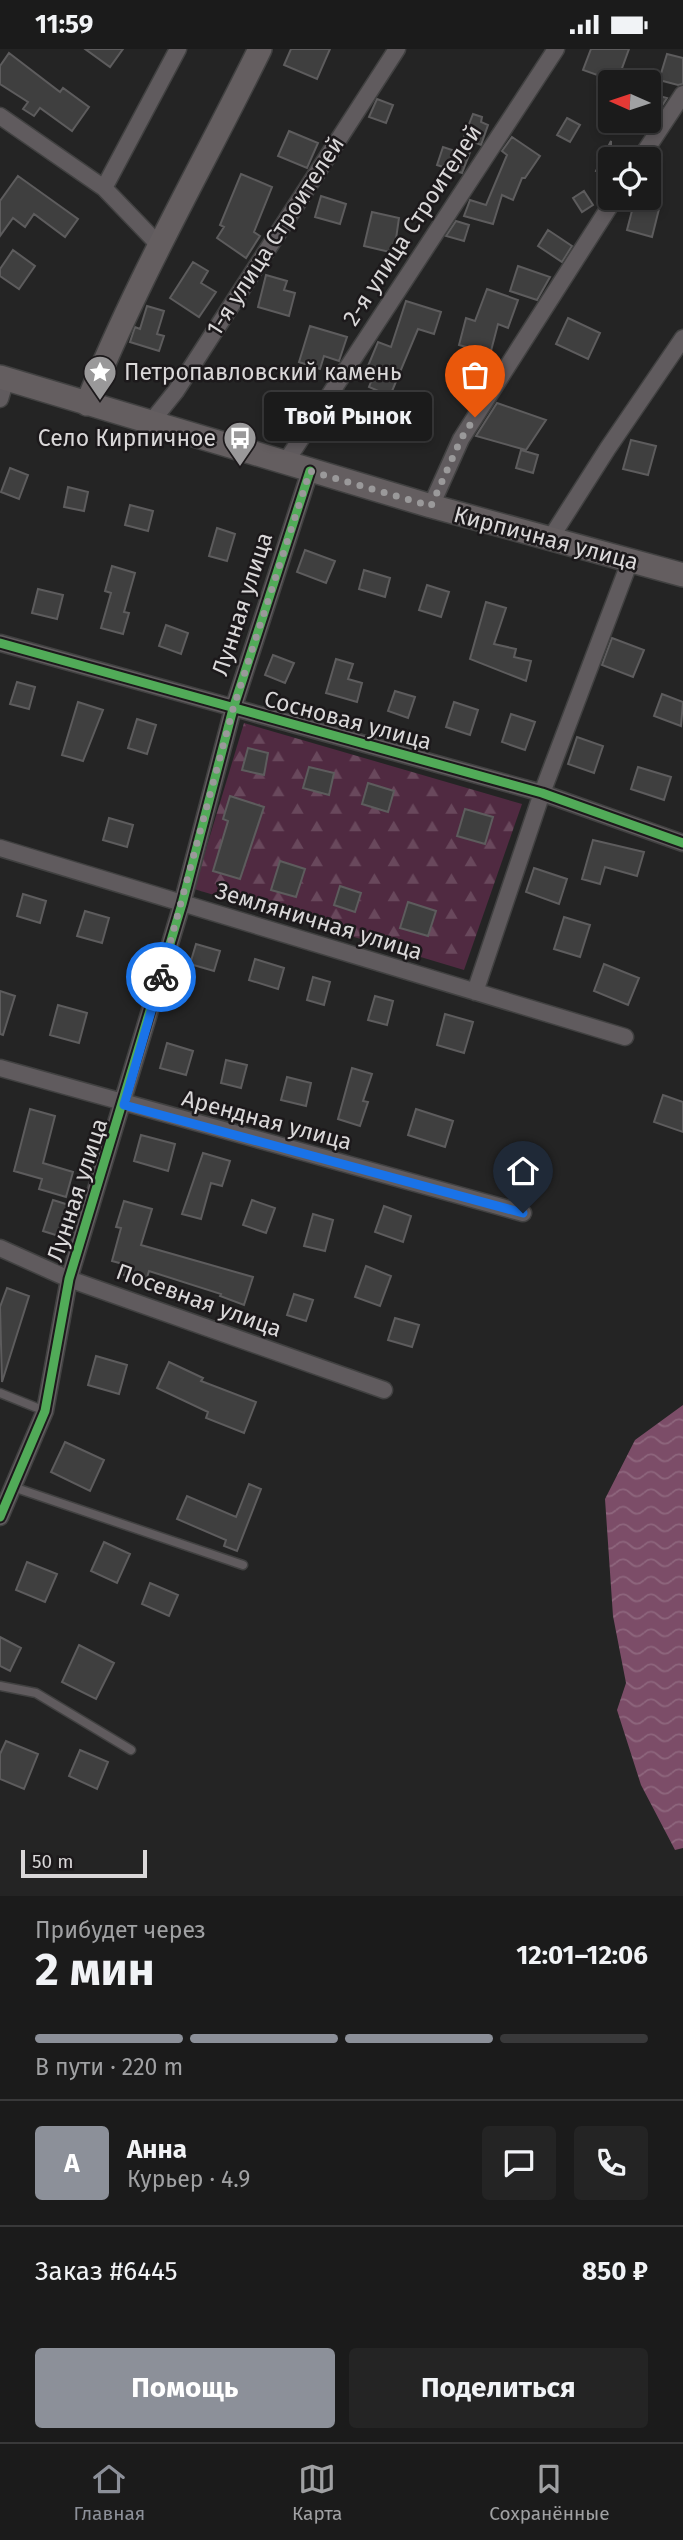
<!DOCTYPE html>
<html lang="ru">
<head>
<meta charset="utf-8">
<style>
  :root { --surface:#1b1b1b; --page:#242424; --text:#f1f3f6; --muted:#a0a1a3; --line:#39393a; --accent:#8c9099 }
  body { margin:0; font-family:"Fira Sans",sans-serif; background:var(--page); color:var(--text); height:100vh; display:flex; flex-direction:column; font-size:26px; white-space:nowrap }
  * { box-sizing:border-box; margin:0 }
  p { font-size:23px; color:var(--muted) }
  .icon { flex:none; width:38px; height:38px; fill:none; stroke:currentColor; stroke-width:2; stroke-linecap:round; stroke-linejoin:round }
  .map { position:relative; height:1847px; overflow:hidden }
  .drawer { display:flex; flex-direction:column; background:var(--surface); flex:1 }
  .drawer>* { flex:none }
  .needle { width:46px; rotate:273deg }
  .tools { position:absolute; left:598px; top:21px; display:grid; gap:14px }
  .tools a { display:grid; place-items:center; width:63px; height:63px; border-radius:7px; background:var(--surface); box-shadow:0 4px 10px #0003,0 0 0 2px var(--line); font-size:35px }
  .scale { position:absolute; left:21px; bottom:18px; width:126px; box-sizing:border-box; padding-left:7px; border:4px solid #dad8d9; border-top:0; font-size:19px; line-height:24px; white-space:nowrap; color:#dad8d9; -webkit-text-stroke:5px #1c191b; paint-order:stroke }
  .pin { position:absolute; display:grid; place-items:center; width:60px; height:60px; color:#fff; margin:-72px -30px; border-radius:50% 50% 50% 0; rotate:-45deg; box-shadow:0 0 7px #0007 }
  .pin .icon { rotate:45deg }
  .courier { position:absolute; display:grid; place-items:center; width:70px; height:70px; margin:-35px; border:5px solid #1a73e8; border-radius:50%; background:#fff; color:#222; box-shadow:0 2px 9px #0007 }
  .bubble { position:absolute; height:49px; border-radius:7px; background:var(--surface); box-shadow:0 4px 10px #0003,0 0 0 2px var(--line); font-size:23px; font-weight:700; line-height:49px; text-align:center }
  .overview em { font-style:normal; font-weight:700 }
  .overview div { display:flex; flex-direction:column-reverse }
  .overview { display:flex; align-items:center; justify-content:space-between; height:119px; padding:0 35px }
  h1 { font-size:46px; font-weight:700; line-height:52px }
  .bar { display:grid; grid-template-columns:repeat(4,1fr); gap:10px 7px; align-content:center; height:84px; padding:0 35px }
  .bar i { height:9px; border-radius:5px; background:var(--line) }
  .bar .selected { background:var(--accent) }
  .bar p { grid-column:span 4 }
  .line { display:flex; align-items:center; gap:18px; padding:0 35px; border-top:2px solid var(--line) }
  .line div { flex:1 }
  .round { display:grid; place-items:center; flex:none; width:74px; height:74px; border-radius:7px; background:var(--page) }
  .action { display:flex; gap:14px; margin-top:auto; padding:14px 35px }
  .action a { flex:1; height:80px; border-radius:7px; background:var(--accent); color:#fff; font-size:28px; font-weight:700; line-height:80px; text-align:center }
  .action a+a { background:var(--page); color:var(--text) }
  .status { display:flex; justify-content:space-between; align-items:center; height:49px; padding:0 35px; background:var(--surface); direction:ltr }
  .status svg { height:19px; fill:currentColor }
  .dock { display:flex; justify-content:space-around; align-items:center; height:98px; border-top:2px solid var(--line); background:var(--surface); font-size:19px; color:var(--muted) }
  .dock a { display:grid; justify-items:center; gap:4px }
  .dock .selected { color:var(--accent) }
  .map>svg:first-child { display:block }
  .forest { fill:url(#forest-firs) }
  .water { fill:url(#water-waves) }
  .building { fill:#3f3f3f; stroke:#5d5c5d; stroke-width:2 }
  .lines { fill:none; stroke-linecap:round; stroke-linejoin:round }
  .lane-casing { stroke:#414141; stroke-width:11 }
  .street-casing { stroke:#414141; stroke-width:19 }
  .secondary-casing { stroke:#414141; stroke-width:26 }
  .lane { stroke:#605b5e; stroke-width:8 }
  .street { stroke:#605b5e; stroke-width:16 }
  .secondary { stroke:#645e60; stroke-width:23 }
  .cycleway-casing { stroke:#1c191b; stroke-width:13 }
  .cycleway { stroke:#51ab58; stroke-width:9 }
  .done { stroke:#9a999a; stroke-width:7; stroke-dasharray:0 12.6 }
  .route { stroke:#1a73e8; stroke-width:9 }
  .labels { text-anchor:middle; stroke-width:5; stroke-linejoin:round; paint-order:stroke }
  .street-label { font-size:23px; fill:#dad8d9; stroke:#1c191b }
  .poi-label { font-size:23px; fill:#dad8d9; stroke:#1c191b; text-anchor:start }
</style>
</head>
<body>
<div class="status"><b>11:59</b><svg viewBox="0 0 49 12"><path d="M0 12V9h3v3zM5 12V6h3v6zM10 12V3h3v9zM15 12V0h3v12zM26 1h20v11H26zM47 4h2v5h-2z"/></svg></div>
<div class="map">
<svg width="683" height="1847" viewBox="0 0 683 1847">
  <defs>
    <pattern id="forest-firs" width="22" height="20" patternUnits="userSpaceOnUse" patternTransform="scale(1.75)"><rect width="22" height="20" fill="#502a41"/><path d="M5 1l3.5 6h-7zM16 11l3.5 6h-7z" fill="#69485c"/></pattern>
    <pattern id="water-waves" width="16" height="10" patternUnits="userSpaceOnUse" patternTransform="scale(1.75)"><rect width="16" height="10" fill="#7c4d68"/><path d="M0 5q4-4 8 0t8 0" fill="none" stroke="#8e667d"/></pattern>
  </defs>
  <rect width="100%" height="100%" fill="#242424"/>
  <path class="forest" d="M 244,674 L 522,755 L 464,921 L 194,840 Z"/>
  <path class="water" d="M 683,1356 L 683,1799 L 675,1801 L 641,1736 L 617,1661 L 626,1634 L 613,1567 L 605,1450 L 635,1391 Z"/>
  <path class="building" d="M 85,0 L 123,0 L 110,18 Z
    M 291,0 L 330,0 L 317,30 L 284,16 Z
    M 591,0 L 629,0 L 617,33 L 583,21 Z
    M 9,4 L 60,43 L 63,39 L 89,58 L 72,82 L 40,59 L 34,67 L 23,60 L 28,53 L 0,35 L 0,17 Z
    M 667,5 L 683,9 L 683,35 L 678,36 L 659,31 Z
    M 649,44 L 667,49 L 649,77 Z
    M 377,50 L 393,56 L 386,74 L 369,68 Z
    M 473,65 L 482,68 L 481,73 L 488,76 L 481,96 L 474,93 L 462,124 L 437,116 L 443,98 L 458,103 Z
    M 567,69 L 580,76 L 570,93 L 557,86 Z
    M 289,82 L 318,94 L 307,119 L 278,107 Z
    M 512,88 L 540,107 L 525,129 L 522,129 L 513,151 L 502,146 L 493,175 L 464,167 L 470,151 L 486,156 L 507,106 L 502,102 Z
    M 611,92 L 611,129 L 596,122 Z
    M 241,125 L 272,138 L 254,183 L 260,187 L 246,209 L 217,189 L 224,178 L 220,176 Z
    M 18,127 L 78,170 L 65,188 L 34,165 L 25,178 L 13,169 L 0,187 L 0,152 Z
    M 584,142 L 593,156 L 582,163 L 573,149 Z
    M 321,147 L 346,155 L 340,175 L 315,168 Z
    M 634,154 L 659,160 L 652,188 L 627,181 Z
    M 372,163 L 399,169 L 394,204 L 364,197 Z
    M 456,172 L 469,176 L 464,192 L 446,187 Z
    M 548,181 L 572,197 L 562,213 L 538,197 Z
    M 13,201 L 35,217 L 19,240 L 0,227 L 0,220 Z
    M 193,213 L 208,222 L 201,234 L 216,243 L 199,268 L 170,249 Z
    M 518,217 L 550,228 L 537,251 L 510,242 Z
    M 266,226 L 287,232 L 284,241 L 295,244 L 289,267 L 258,258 Z
    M 487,240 L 518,251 L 508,279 L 498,275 L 486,321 L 491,324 L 478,344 L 455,329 L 474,300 L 459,296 L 466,269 L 475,272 Z
    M 406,252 L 441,263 L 434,285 L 418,280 L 390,347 L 369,338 L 376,320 L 368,317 L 378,293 L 391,298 Z
    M 147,257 L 164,262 L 157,285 L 164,287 L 159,302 L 130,293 L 135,278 L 140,280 Z
    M 568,269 L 600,284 L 588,310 L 556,295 Z
    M 310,277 L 347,288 L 339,312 L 324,307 L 320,320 L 299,313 Z
    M 345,342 L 355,346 L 350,360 L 337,355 Z
    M 497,354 L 546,371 L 526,401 L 476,387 Z
    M 631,391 L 656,397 L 648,426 L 623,420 Z
    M 521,401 L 538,406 L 533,424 L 516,419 Z
    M 10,419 L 28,426 L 19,450 L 1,443 Z
    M 68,438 L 88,443 L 84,462 L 64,458 Z
    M 130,456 L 153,462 L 148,482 L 125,476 Z
    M 217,479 L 235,485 L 227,512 L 209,507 Z
    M 305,501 L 335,512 L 326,534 L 297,523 Z
    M 112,517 L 135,524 L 124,563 L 129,564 L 123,585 L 101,579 L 111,544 L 105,542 Z
    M 364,521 L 390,529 L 385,548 L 359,540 Z
    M 427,536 L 449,543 L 441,568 L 419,561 Z
    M 38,540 L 63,546 L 57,570 L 32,564 Z
    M 486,553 L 506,559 L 494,595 L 516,600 L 514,608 L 531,612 L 526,632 L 470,610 Z
    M 166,576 L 188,584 L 181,605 L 159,597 Z
    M 612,589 L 644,601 L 633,628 L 602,616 Z
    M 273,606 L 294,614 L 285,634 L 265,626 Z
    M 336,610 L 353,615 L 348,630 L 362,634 L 357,653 L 326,644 Z
    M 17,633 L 35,638 L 29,660 L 10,655 Z
    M 395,642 L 415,648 L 408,669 L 388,662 Z
    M 662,645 L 683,653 L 681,677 L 654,667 Z
    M 78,653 L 103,661 L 83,712 L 62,706 Z
    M 454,653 L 478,661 L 470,686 L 446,678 Z
    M 511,665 L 535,673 L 525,701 L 502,693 Z
    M 137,670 L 156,676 L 147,705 L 128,699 Z
    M 577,688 L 603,697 L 594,724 L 568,715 Z
    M 248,699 L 268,704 L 264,726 L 242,721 Z
    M 309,718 L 334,724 L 329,746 L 303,739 Z
    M 638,718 L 671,728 L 664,751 L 631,740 Z
    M 368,734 L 394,742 L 388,763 L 362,755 Z
    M 230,747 L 264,758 L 240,830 L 213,822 L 228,772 L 223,770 Z
    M 465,760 L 493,768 L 485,795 L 457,787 Z
    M 109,769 L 133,776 L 127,798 L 103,791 Z
    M 593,791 L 644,803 L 637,827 L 605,818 L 600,835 L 582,830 Z
    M 280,812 L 305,820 L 296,848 L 271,841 Z
    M 534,819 L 567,830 L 559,855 L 526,843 Z
    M 340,837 L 361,844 L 355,863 L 334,856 Z
    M 23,845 L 46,852 L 40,874 L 17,867 Z
    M 408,853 L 436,862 L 428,887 L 400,879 Z
    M 85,862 L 109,869 L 102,894 L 77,887 Z
    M 564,868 L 590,876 L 580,908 L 554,900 Z
    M 196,895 L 220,902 L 214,922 L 190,915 Z
    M 255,910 L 284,919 L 278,940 L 249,931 Z
    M 604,915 L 639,929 L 628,956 L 594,942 Z
    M 313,928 L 330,933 L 324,956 L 307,951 Z
    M 0,942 L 15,947 L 3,986 L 0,985 Z
    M 375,947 L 393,952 L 387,976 L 368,971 Z
    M 58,956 L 87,964 L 79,994 L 50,986 Z
    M 445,965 L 473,973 L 464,1004 L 437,996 Z
    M 167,994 L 193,1002 L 186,1026 L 160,1019 Z
    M 226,1011 L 247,1016 L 241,1039 L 221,1034 Z
    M 352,1019 L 372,1025 L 363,1052 L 368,1053 L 360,1077 L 338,1070 Z
    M 287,1028 L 311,1034 L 306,1057 L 281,1051 Z
    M 663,1046 L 683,1053 L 683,1083 L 654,1073 Z
    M 30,1060 L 55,1067 L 43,1114 L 73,1123 L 66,1148 L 39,1140 L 42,1130 L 14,1122 Z
    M 416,1060 L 453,1072 L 445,1098 L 408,1086 Z
    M 141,1086 L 175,1095 L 168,1122 L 134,1112 Z
    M 203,1104 L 230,1112 L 222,1137 L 211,1134 L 201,1170 L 182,1165 Z
    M 53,1151 L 72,1157 L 62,1188 L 43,1182 Z
    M 252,1151 L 275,1159 L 266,1184 L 243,1176 Z
    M 124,1152 L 152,1160 L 141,1196 L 253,1228 L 244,1256 L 220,1247 L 221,1245 L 149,1222 L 146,1232 L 120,1225 L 123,1215 L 112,1212 L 121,1179 L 116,1178 Z
    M 384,1157 L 411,1167 L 403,1193 L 375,1183 Z
    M 313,1165 L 333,1171 L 325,1202 L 304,1197 Z
    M 366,1217 L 391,1227 L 380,1257 L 355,1248 Z
    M 7,1239 L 29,1247 L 2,1333 L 0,1258 Z
    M 294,1245 L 313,1251 L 306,1272 L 287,1266 Z
    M 395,1269 L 419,1276 L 412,1298 L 388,1291 Z
    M 96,1307 L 127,1316 L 119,1345 L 88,1336 Z
    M 169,1313 L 203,1329 L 201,1332 L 256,1353 L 244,1384 L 206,1369 L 208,1363 L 157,1339 Z
    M 65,1393 L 104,1411 L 90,1442 L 51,1423 Z
    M 249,1435 L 261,1440 L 237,1502 L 224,1497 L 226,1491 L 177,1470 L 187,1447 L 236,1468 Z
    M 104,1493 L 130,1505 L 117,1534 L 91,1522 Z
    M 27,1513 L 57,1525 L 45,1553 L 16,1541 Z
    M 150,1534 L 178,1546 L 169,1567 L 142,1555 Z
    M 0,1588 L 21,1599 L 10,1622 L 0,1617 Z
    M 79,1596 L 114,1614 L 96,1650 L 62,1633 Z
    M 6,1692 L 38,1705 L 24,1740 L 0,1730 L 0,1705 Z
    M 80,1701 L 108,1713 L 97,1740 L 69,1727 Z"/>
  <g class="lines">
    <defs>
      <path id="lane" d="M 0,1344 L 45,1362
        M 13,1438 L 243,1516
        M 0,1637 L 36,1644 L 131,1701"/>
      <path id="street" d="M 0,67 L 104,139 L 158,195
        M 640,110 L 683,45
        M 104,139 L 178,0
        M 0,350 L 6,330
        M 151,373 L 176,342 L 397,0
        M 285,414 L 556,0
        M 431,457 L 461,390 L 615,149
        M 550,490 L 608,399 L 683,289
        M 0,594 L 542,744 L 683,794
        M 0,799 L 625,988
        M 475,943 L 542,744 L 630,512
        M 0,1019 L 523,1164
        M 0,1199 L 69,1230 L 384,1341
        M 0,1468 L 45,1362 L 69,1230 L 182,855 L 233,660 L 310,422"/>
      <path id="secondary" d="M 0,328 L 431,457 L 683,526
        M 87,355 C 136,232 202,118 260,0"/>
    </defs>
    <use href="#lane" class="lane-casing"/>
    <use href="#street" class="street-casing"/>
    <use href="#secondary" class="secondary-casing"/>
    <use href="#lane" class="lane"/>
    <use href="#street" class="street"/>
    <use href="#secondary" class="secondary"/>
    <defs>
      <path id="cycleway" d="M 0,594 L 542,744 L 683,794
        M 0,1468 L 45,1362 L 69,1230 L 182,855 L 233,660 L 310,422"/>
    </defs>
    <use href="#cycleway" class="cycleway-casing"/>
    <use href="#cycleway" class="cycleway"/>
  </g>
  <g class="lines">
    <path class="done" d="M 161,928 L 233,660 L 310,422 L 431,457 L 461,390 L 475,368"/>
    <path class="route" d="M 161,928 L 124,1056 L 523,1164"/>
  </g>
  <defs>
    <symbol id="sight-pin" viewBox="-11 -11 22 30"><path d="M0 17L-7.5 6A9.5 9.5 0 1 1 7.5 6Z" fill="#9a999a" stroke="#1c191b"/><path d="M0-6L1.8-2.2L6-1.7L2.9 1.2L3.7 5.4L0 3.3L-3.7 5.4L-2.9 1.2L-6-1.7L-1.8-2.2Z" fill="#fff"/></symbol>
    <symbol id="bus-pin" viewBox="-11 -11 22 30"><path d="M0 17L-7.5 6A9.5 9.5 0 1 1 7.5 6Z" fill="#9a999a" stroke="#1c191b"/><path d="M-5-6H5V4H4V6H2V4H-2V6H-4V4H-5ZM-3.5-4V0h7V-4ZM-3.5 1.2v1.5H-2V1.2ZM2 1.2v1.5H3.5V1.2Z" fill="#fff"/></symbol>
  </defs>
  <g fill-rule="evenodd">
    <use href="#sight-pin" x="81" y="304" width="38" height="52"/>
    <use href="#bus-pin" x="221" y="370" width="38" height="52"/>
  </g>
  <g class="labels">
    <g class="street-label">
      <text transform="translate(412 176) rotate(-57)" y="8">2-я улица Строителей</text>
      <text transform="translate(275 187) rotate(-57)" y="8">1-я улица Строителей</text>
      <text transform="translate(546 489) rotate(15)" y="8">Кирпичная улица</text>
      <text transform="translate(242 555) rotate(-72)" y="8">Лунная улица</text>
      <text transform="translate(348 671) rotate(15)" y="8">Сосновая улица</text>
      <text transform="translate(319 872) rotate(17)" y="8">Земляничная улица</text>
      <text transform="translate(267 1071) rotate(15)" y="8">Арендная улица</text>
      <text transform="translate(77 1141) rotate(-72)" y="8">Лунная улица</text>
      <text transform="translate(199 1251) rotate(20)" y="8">Посевная улица</text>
    </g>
    <g class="poi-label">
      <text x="124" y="331">Петропавловский камень</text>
      <text x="216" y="397" text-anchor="end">Село Кирпичное</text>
    </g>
  </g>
</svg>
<div class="tools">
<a><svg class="needle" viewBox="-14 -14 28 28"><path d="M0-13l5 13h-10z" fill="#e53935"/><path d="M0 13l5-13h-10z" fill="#a0a1a3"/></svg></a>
<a><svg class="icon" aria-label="locate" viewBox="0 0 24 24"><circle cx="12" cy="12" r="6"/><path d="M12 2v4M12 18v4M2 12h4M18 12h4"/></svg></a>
</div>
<div class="scale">50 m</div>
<div class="pin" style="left:475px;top:368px;background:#ea580c"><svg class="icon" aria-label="bag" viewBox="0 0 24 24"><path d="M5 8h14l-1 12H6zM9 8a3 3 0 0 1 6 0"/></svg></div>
<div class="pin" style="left:523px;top:1164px;background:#1f2937"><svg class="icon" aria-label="home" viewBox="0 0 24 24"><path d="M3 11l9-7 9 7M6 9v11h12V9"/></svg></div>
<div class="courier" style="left:161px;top:928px"><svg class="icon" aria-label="bike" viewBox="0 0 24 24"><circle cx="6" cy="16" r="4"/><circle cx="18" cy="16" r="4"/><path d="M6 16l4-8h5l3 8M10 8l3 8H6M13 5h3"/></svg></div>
<div class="bubble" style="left:264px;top:343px;width:168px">Твой Рынок</div>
</div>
<section class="drawer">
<div class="overview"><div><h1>2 мин</h1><p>Прибудет через</p></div><em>12:01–12:06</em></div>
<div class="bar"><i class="selected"></i><i class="selected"></i><i class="selected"></i><i></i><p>В пути · 220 m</p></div>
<div class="line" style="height:126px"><b class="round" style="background:var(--accent);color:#fff">А</b><div><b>Анна</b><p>Курьер · 4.9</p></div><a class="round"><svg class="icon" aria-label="chat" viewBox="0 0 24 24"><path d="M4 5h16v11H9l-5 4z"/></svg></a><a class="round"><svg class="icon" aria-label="phone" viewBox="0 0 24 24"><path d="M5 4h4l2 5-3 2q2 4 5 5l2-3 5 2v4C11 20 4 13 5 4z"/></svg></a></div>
<div class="line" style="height:91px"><div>Заказ #6445</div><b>850 ₽</b></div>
<div class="action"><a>Помощь</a><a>Поделиться</a></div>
</section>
<nav class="dock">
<a class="selected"><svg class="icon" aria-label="home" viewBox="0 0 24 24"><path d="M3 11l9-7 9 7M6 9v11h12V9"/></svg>Главная</a>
<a><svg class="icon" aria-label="map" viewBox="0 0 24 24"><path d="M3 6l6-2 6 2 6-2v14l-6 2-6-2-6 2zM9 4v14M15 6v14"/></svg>Карта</a>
<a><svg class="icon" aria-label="saved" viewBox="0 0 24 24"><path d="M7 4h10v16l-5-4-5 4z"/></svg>Сохранённые</a>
</nav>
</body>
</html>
